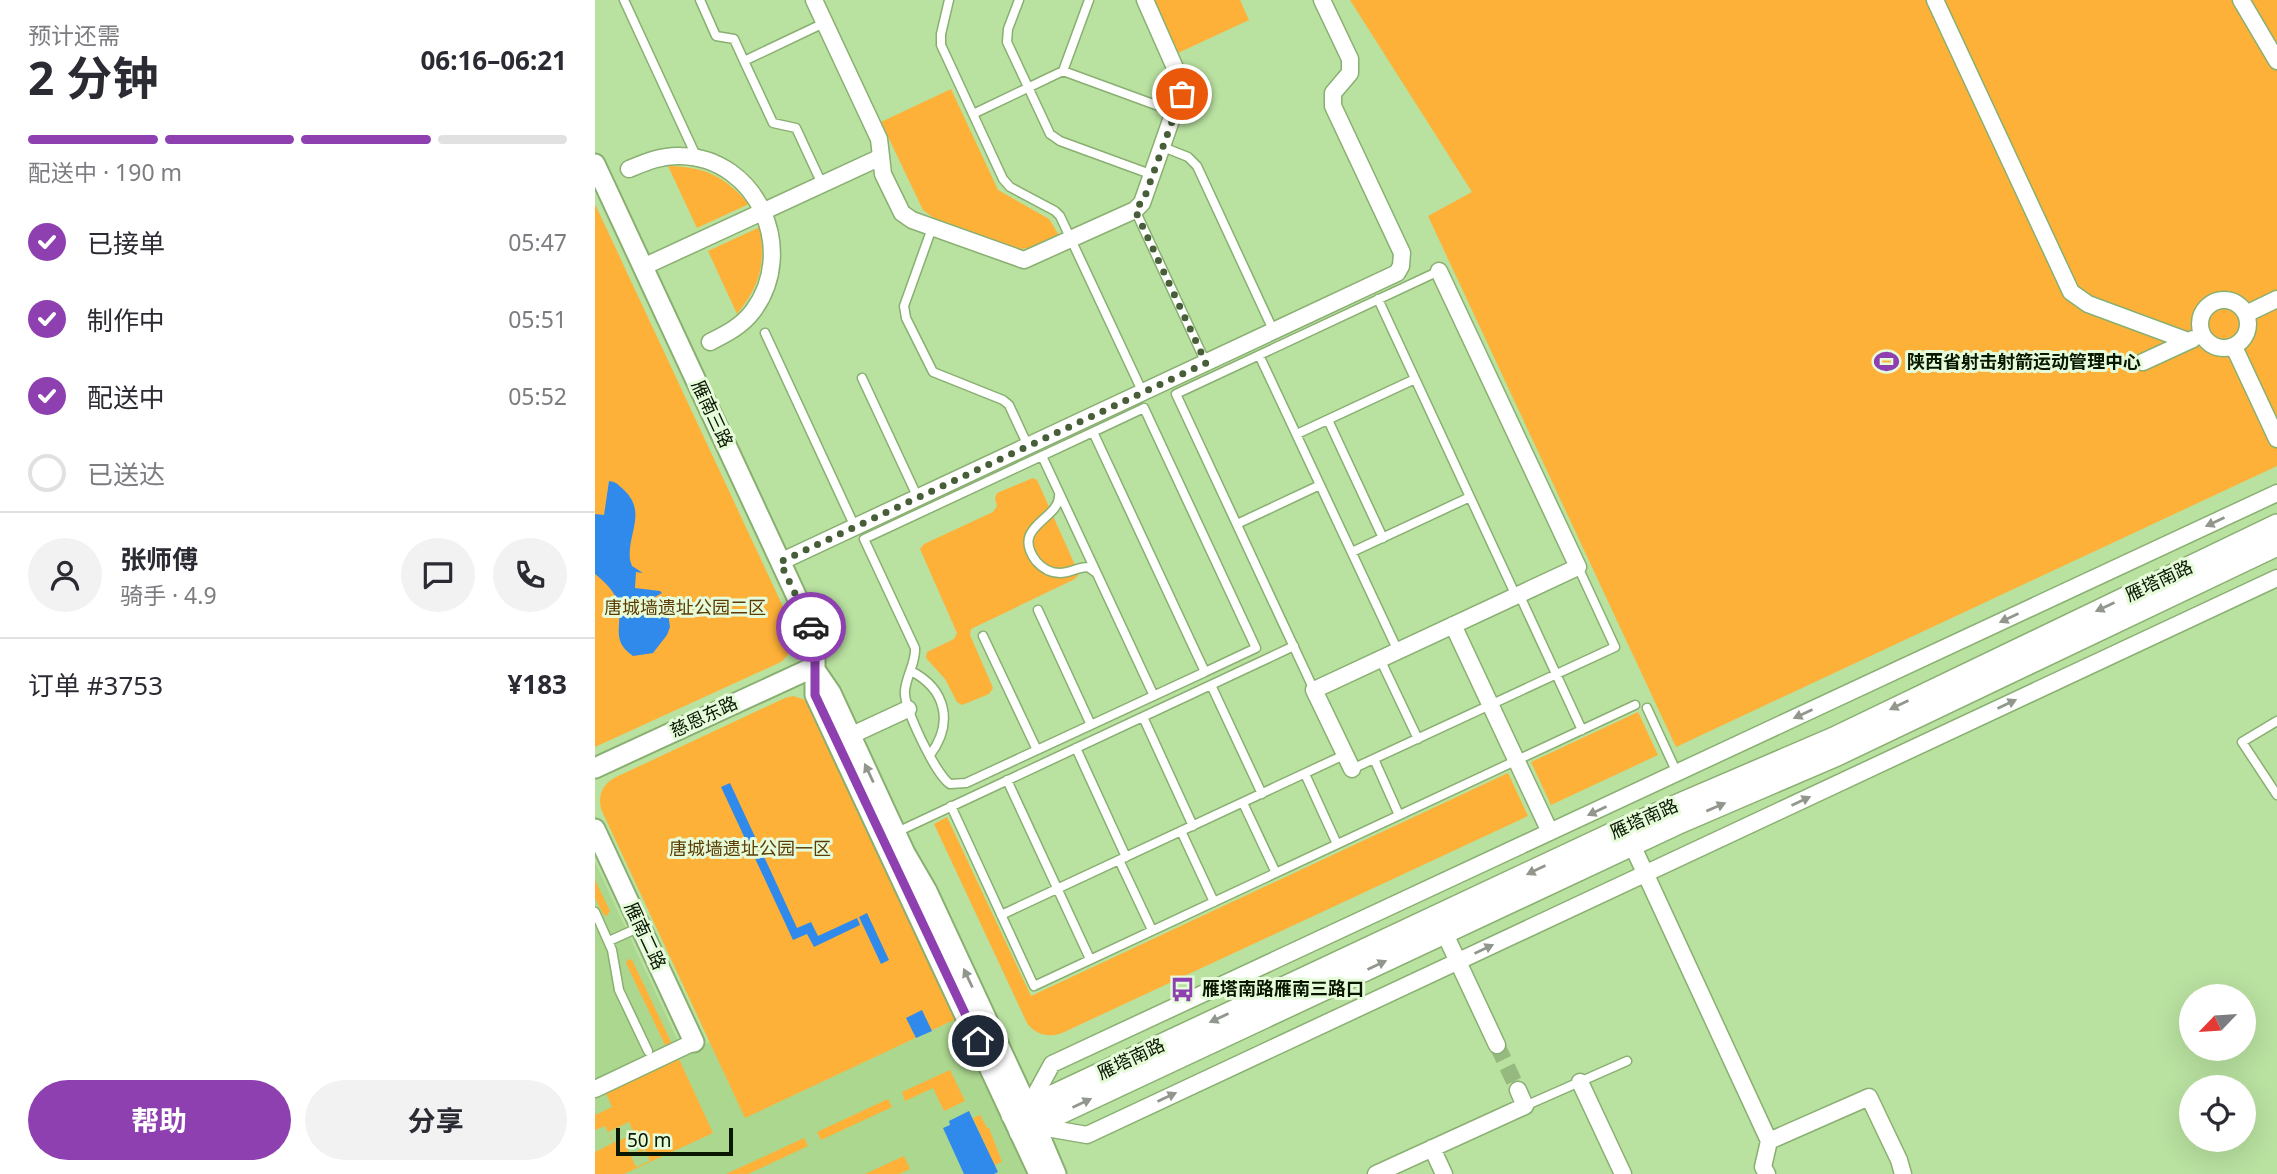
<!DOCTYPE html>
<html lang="zh">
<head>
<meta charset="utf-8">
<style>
  :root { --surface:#fff; --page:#f2f2f3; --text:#2b2b33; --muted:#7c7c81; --line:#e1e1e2; --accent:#8e40b1 }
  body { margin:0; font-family:"Noto Sans","Noto Sans SC",sans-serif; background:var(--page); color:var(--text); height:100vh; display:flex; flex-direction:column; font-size:26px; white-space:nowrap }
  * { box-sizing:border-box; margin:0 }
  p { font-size:23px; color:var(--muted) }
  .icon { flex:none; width:38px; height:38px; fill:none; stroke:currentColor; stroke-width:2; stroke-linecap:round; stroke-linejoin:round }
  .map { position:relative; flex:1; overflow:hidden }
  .details { display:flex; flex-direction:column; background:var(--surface); width:595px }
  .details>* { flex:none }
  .needle { width:46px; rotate:245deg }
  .controls { position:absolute; left:1584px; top:984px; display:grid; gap:14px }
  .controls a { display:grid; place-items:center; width:77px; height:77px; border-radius:50%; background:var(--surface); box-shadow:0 7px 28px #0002; font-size:35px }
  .scale { position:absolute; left:21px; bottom:18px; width:117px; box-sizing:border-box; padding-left:7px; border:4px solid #0a1802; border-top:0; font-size:19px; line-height:24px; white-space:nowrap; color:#0a1802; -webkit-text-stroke:5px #e6fbda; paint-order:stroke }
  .pin { position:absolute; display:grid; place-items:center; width:60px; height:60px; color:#fff; margin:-30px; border:4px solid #fff; border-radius:50%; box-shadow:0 2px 7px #0007 }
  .courier { position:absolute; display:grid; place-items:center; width:70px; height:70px; margin:-35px; border:5px solid #8e40b1; border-radius:50%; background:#fff; color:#222; box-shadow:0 2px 9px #0007 }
  .overview em { font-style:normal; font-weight:700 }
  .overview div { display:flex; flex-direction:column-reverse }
  .overview { display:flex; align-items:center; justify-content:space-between; height:119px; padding:0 28px }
  h1 { font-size:46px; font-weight:700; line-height:52px }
  .bar { display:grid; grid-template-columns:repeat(4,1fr); gap:10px 7px; align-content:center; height:84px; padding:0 28px }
  .bar i { height:9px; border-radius:5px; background:var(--line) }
  .bar .active { background:var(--accent) }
  .bar p { grid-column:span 4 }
  .line { display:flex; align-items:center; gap:18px; padding:0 28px; border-top:2px solid var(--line) }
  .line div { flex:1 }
  .round { display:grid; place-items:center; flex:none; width:74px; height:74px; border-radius:37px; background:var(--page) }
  ol { padding:0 28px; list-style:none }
  li { display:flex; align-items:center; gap:21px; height:77px }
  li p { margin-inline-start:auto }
  li .icon { padding:7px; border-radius:50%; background:var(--accent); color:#fff; stroke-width:4 }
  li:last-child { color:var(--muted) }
  li i { width:38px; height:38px; border:4px solid var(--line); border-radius:50% }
  .cta { display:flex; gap:14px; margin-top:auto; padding:14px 28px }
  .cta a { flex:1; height:80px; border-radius:42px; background:var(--accent); color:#fff; font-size:28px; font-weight:700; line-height:80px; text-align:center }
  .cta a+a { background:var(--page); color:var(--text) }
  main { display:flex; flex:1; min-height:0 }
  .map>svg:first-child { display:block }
  .built { fill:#acd78f }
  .green { fill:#feb138; fill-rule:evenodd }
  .water { fill:#308aeb }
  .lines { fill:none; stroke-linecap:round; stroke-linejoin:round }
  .minor-tunnel { stroke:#96b980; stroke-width:16; stroke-dasharray:16 8; stroke-linecap:butt }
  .service-casing { stroke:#89af71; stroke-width:11 }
  .minor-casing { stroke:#89af71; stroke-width:19 }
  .tertiary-casing { stroke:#89af71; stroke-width:23 }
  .secondary-casing { stroke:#89af71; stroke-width:24 }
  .service { stroke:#fff; stroke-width:8 }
  .minor { stroke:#fff; stroke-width:16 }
  .tertiary { stroke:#fff; stroke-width:19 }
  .secondary { stroke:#fff; stroke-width:21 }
  .oneway { fill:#91978d }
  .done { stroke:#475e39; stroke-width:7; stroke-dasharray:0 12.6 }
  .route { stroke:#8e40b1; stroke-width:9 }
  .labels { text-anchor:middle; stroke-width:6; stroke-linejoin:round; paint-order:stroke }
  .poi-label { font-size:18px; font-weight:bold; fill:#0a1802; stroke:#e6fbda; text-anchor:start }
  .street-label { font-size:18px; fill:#0a1802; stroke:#e6fbda }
  .park-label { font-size:18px; fill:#5d3c04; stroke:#e6fbda }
</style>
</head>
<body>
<main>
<section class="details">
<div class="overview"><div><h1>2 分钟</h1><p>预计还需</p></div><em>06:16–06:21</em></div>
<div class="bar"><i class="active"></i><i class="active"></i><i class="active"></i><i></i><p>配送中 · 190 m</p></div>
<ol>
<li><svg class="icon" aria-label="check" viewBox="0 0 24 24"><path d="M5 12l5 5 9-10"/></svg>已接单<p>05:47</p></li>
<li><svg class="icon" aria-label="check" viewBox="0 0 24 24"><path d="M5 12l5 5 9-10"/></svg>制作中<p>05:51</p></li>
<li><svg class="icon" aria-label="check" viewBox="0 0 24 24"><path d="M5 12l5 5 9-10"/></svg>配送中<p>05:52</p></li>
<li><i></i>已送达</li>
</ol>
<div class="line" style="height:126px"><a class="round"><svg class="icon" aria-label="person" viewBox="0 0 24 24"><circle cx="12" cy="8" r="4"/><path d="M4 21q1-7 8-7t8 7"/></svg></a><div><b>张师傅</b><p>骑手 · 4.9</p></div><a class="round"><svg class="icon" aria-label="chat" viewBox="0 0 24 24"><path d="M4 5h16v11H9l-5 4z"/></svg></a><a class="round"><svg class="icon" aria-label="phone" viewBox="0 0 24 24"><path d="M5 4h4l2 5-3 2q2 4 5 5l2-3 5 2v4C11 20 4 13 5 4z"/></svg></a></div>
<div class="line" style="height:91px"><div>订单 #3753</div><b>¥183</b></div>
<div class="cta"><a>帮助</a><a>分享</a></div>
</section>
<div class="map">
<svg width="1682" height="1174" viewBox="0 0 1682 1174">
  <rect width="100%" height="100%" fill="#b9e1a0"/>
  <path class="built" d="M 0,862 L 89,1054 L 115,1042 L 150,1117 L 363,1018 L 435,1174 L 0,1174 Z"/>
  <path class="green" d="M 559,0 L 645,0 L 654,20 L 583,53 Z
    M 755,0 L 1682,0 L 1682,466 L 1081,747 L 833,216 L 877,192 Z
    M 356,89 L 403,190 L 454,219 L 464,235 L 436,248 L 424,249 L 340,219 L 328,210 L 286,122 Z
    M 73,166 C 111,167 129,176 154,204 L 102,228 Z
    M 0,204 L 197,626 C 201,641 198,652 186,662 L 0,747 Z
    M 165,227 C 170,265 166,284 142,314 L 113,251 Z
    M 438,478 L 442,480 L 484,574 L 480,579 L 376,629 L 375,635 L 398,688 L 394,694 L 367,705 L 362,702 L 350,679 L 331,658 L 332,652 L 359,639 L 362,633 L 325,549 L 329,544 L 398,512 L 402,506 L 400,498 L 402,493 Z
    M 198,696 L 214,701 L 363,1018 L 150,1118 L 6,809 C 3,796 7,785 19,778 L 190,698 Z
    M 1043,712 L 1063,755 L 956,805 L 936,762 Z
    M 913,773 L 933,816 L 467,1033 C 453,1038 441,1035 432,1023 L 339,824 L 352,817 L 436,996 Z
    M 0,880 L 15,911 L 12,916 L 8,914 L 0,898 Z
    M 33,959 L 37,960 L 76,1042 L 71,1047 L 31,963 Z
    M 83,1057 L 118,1133 L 29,1174 L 0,1174 L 0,1152 L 18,1143 L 10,1126 L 0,1130 L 0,1115 L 17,1107 L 10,1091 ZM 34,1122 L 39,1134 L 19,1143 L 13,1132 ZM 44,1137 L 49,1148 L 35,1155 L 30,1143 ZM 50,1150 L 55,1161 L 41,1167 L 36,1156 Z
    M 355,1070 L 370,1101 L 349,1111 L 338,1088 L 310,1101 L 307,1092 Z
    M 293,1099 L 297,1107 L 226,1140 L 222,1132 Z
    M 385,1115 L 392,1128 L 394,1128 L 407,1162 L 399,1165 L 378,1118 Z
    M 209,1138 L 213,1146 L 153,1174 L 131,1174 Z
    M 309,1156 L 315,1169 L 304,1174 L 270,1174 Z"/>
  <path class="water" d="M 14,481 C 22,482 22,484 28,489 C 53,512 32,533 35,560 L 37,566 L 48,573 L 41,572 L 40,588 L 65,591 L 67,593 L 58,598 L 64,610 L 72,606 L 75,627 L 72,635 L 58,653 L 38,656 C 15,640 28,627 23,605 C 21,592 10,582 0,574 L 0,514 L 9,515 Z
    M 135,783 L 162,841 L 153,845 L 126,787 Z
    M 166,850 L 202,928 L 216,922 L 223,936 L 262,918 L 265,925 L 219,947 L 212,934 L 198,940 L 158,854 Z
    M 272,913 L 294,960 L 286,964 L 264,917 Z
    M 327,1010 L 337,1031 L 321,1038 L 311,1018 Z
    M 374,1111 L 403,1172 L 399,1174 L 369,1174 L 348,1128 L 355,1125 L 354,1121 Z"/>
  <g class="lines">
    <path class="minor-tunnel" d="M 902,1045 L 923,1090"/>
    <defs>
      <path id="service" d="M 29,0 L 102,158
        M 105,0 L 121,36 L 139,39 L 149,61
        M 354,0 L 346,34 L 346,45 L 408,179 L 415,187 L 460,211 L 465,216 L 548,393
        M 424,0 L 413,29 L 412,42 L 455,134 L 465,141 L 558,175
        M 494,0 L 468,71 L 580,112
        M 378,114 L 468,71
        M 568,147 L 593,157 L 602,166 L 679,332
        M 227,184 L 201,128 L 178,123 L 149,61 L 229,23
        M 540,210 L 611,363
        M 337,228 L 309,306 L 311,318 L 338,372 L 408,400 L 414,405 L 433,446
        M 783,299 L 921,596
        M 170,333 L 260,527
        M 664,355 L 803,651
        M 267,378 L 323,498
        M 733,420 L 788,538
        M 498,432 L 610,672 L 371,783 L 355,784 C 341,775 308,707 310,691 C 311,676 321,663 320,648 L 269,539 Z
        M 498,432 L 549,408 L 661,648 L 610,672
        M 702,434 L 820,379
        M 447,456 L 559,696
        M 464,496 C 464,520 415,526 441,561 C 447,568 456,573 465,573 C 475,573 483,567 493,567 L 500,572
        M 642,524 L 725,485
        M 757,552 L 875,497
        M 924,594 L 987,730
        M 443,610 L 496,725
        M 388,636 L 442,750
        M 785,659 L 823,739
        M 316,671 C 351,689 359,723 335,755
        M 616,685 L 667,794
        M 719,690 L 581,394 L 844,271
        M 1052,708 L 1082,773
        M 548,717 L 598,826
        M 1682,721 L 1647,742 L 1682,795
        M 481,748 L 531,857
        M 779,759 L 804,815
        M 757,769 L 1020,647 L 983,567
        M 710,774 L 742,844
        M 412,780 L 495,959
        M 648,803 L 681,873
        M 356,806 L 439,986 L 1040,705
        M 586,831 L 619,902
        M 302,832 L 699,646
        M 524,860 L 557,930
        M 0,912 L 17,950 L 24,990 L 53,1051
        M 406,915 L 749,755
        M 14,941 L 45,927
        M 930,1106 L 1032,1061"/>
      <path id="minor" d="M 219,0 L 284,139 L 288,174 L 307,213 L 317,220 L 429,260 L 540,210 L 547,203 L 588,86 L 550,0
        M 1340,0 L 1476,292 L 1493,304 L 1593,341
        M 1646,0 L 1682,61
        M 34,169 C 51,162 67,155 86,156 C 163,158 203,251 158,311 C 147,326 131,334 115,342
        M 48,267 L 286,157
        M1605 324a24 24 0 1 1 48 0a24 24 0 1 1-48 0Z
        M 1651,314 L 1682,299
        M 1639,347 L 1682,439
        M 1548,362 L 1598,339
        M 185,562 L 802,273 L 806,266 L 807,253 L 738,106 L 738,93 L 755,73 L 755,59 L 727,0
        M 858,625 L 955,832
        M 257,735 L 313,709
        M 757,769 L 719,690 L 983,567 L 844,271
        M 1033,836 L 1174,1141 L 1168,1167 L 1172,1174
        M 850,934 L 902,1045
        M 985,1082 L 1028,1174
        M 0,1089 L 99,1042
        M 433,1108 L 457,1064 L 1682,493
        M 440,1126 L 492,1135 L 1682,578
        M 1174,1141 L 1274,1097 L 1304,1160 L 1308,1174
        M 837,1148 L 849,1174
        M 781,1174 L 930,1106 L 923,1090"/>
      <path id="tertiary" d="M 0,164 L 220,636 L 220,695 L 444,1174
        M 219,668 L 236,693 L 310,853 L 332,891 L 433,1108 L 461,1174
        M 0,768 L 219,667
        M 0,829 L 99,1042"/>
      <path id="secondary" d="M 417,1115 L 1029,828 L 1239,738 L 1682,525
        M 425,1132 L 1086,822 L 1242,755 L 1682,545"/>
    </defs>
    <use href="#service" class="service-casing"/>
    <use href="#minor" class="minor-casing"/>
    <use href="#tertiary" class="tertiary-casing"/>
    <use href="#secondary" class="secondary-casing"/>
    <use href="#service" class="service"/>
    <use href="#minor" class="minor"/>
    <use href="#tertiary" class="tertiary"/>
    <use href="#secondary" class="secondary"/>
  </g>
  <defs><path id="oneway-solid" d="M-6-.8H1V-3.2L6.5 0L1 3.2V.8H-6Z" transform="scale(1.75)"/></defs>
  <g class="oneway">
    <use href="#oneway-solid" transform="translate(1620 522) rotate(155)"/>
    <use href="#oneway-solid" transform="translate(1510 607) rotate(155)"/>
    <use href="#oneway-solid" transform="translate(1414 618) rotate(155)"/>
    <use href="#oneway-solid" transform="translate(1412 704) rotate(-25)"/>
    <use href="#oneway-solid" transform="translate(1304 705) rotate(154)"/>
    <use href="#oneway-solid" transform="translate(1208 714) rotate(155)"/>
    <use href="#oneway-solid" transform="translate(274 773) rotate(-115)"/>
    <use href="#oneway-solid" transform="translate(1206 801) rotate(-25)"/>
    <use href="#oneway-solid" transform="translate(1121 807) rotate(-23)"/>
    <use href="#oneway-solid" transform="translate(1002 811) rotate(155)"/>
    <use href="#oneway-solid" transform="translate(941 870) rotate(154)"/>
    <use href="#oneway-solid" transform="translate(889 949) rotate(-25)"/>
    <use href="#oneway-solid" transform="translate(782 965) rotate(-25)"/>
    <use href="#oneway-solid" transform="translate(373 978) rotate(-115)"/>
    <use href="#oneway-solid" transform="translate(624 1018) rotate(155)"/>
    <use href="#oneway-solid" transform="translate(572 1097) rotate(-25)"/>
    <use href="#oneway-solid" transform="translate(487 1103) rotate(-25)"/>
  </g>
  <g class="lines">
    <path class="done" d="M 216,627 L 185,562 L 611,363 L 540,210 L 549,199 L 587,94"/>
    <path class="route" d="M 216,627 L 220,636 L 220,695 L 383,1041"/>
  </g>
  <defs>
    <symbol id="stadium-bare" viewBox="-9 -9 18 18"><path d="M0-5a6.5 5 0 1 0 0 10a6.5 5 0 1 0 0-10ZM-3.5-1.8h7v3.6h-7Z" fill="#8e40b1" stroke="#e6fbda" stroke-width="2.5" paint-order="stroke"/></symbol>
    <symbol id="bus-bare" viewBox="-9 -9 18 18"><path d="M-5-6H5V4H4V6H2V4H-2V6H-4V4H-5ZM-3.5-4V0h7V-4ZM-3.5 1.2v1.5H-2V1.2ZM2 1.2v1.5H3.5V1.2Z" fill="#8e40b1" stroke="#e6fbda" stroke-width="2.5" paint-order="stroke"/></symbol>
  </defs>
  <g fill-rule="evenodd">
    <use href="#stadium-bare" x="1274" y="344" width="35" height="35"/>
    <use href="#bus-bare" x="570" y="972" width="35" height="35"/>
  </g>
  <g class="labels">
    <g class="poi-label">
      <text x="1312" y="368">陕西省射击射箭运动管理中心</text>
      <text x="607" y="995">雁塔南路雁南三路口</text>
    </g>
    <g class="street-label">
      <text transform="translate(117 414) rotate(65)" y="6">雁南三路</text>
      <text transform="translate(1564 581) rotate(-25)" y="6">雁塔南路</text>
      <text transform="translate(109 717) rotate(-25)" y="6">慈恩东路</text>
      <text transform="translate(1049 819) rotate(-24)" y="6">雁塔南路</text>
      <text transform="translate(50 936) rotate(65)" y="6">雁南二路</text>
      <text transform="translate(536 1059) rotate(-25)" y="6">雁塔南路</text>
    </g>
    <g class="park-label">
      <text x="90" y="614">唐城墙遗址公园二区</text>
      <text x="155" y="855">唐城墙遗址公园一区</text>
    </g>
  </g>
</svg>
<div class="controls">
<a><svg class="needle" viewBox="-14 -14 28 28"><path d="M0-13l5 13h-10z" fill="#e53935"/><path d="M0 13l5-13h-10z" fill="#7c7c81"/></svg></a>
<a><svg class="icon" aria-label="locate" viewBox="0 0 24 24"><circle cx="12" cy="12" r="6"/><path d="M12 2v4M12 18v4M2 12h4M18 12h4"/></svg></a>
</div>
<div class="scale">50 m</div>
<div class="pin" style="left:587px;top:94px;background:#ea580c"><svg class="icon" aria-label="bag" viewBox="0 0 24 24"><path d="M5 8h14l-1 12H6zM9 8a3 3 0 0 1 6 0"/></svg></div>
<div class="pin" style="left:383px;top:1041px;background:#1f2937"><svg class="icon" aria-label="home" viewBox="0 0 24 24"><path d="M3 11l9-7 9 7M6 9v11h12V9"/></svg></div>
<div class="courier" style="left:216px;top:627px"><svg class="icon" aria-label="car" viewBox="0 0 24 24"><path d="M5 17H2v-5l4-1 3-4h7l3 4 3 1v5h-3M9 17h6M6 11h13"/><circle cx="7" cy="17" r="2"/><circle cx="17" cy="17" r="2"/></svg></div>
</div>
</main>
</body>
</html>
